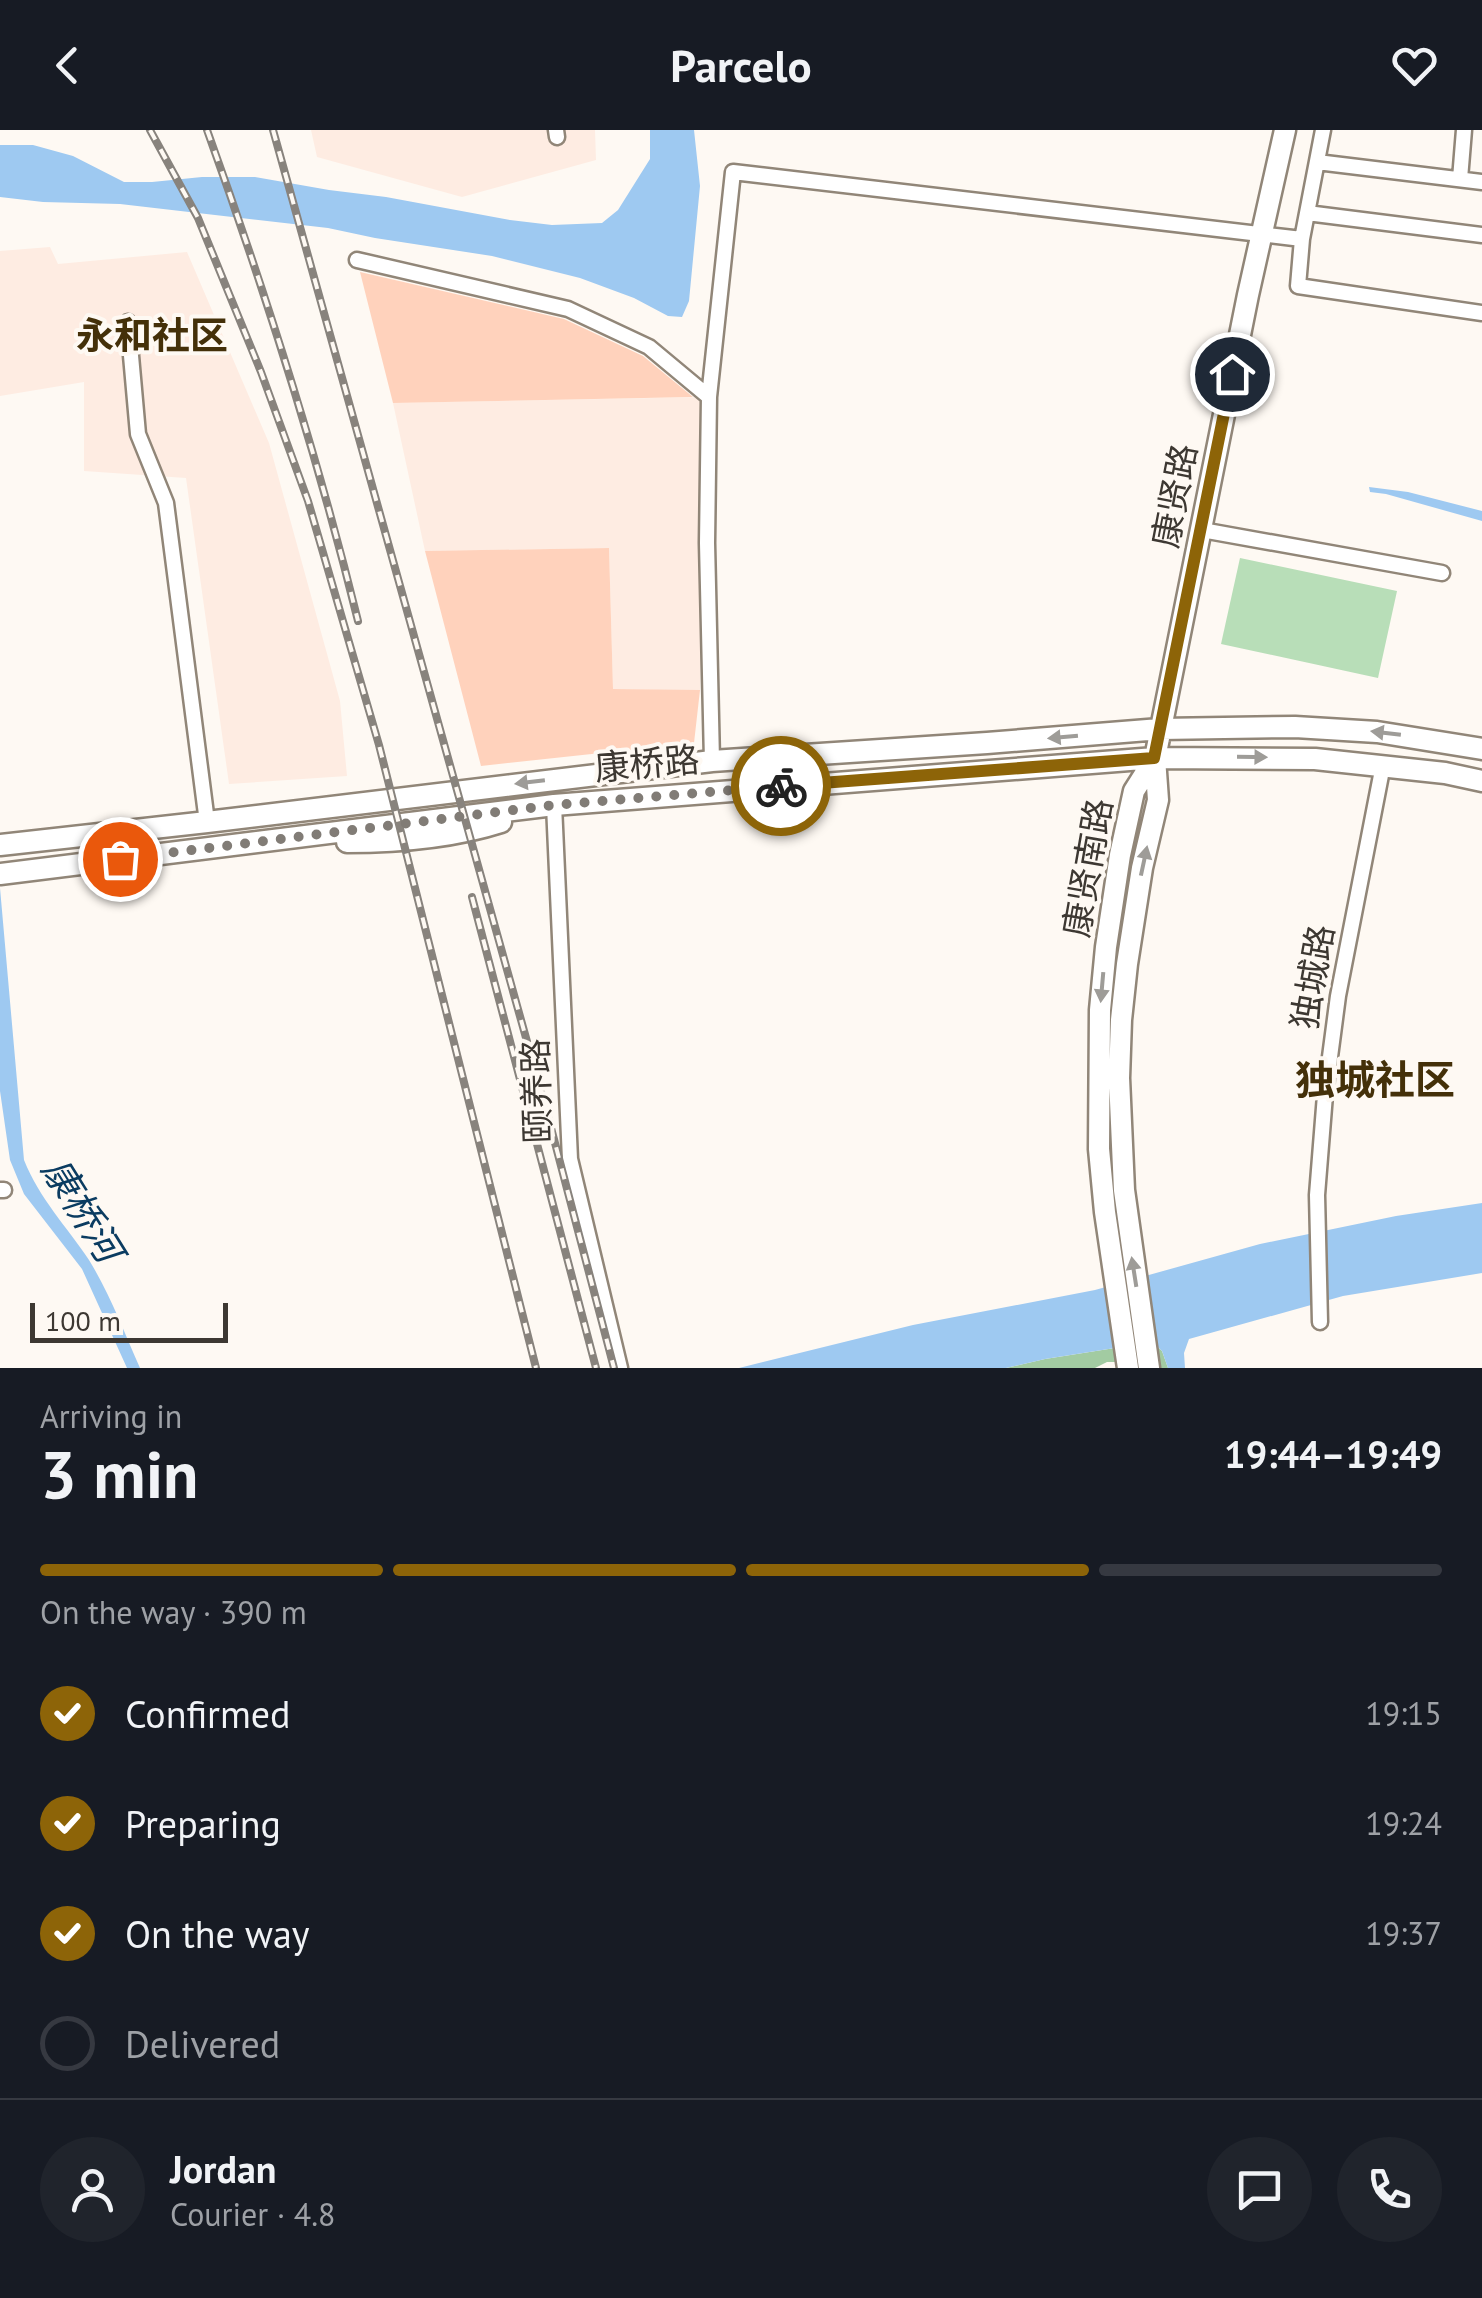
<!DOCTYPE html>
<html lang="en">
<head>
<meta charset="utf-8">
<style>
  :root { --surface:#171b24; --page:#20242c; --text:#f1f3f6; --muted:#9ea1a6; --line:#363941; --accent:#8d6408 }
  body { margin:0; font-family:"PT Sans","Noto Sans SC",sans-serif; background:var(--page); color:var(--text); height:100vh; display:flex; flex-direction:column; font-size:38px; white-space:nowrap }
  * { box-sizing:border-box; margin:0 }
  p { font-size:32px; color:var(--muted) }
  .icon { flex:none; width:55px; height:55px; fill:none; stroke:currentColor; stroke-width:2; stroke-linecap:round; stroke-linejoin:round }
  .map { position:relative; height:1238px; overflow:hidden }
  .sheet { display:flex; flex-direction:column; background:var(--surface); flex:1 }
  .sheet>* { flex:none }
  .scale { position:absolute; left:30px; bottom:25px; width:198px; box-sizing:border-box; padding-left:10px; border:5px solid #3d3832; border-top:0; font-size:28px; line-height:35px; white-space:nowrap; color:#3d3832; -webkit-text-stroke:8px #fef9f3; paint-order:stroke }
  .pin { position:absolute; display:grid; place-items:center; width:85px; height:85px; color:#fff; margin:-42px; border:5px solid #fff; border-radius:50%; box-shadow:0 2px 10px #0007 }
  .courier { position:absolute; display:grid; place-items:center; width:100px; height:100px; margin:-50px; border:8px solid #8d6408; border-radius:50%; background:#fff; color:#222; box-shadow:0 2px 12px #0007 }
  .head em { font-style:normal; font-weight:700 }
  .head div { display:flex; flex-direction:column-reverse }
  .head { display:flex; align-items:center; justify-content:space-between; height:170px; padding:0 40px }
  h1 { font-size:65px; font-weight:700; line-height:75px }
  .bar { display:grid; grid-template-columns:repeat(4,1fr); gap:15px 10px; align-content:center; height:120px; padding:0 40px }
  .bar i { height:12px; border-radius:8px; background:var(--line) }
  .bar .selected { background:var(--accent) }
  .bar p { grid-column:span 4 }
  .line { display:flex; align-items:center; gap:25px; padding:0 40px; border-top:2px solid var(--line) }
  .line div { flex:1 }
  .round { display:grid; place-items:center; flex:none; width:105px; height:105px; border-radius:52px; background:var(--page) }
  ol { padding:0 40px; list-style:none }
  li { display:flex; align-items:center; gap:30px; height:110px }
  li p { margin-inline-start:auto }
  li .icon { padding:10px; border-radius:50%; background:var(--accent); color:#fff; stroke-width:4 }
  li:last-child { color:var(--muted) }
  li i { width:55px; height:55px; border:5px solid var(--line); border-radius:50% }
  header { display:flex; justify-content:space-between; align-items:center; height:130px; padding:0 40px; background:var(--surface); font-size:45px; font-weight:700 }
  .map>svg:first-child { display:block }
  .industrial { fill:#feece2 }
  .green { fill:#b8deb8 }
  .forest { fill:#a2cba2 }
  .water { fill:#9ec9f1 }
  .building { fill:#ffd2bc }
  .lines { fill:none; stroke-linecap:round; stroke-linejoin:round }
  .street-casing { stroke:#918678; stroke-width:19 }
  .secondary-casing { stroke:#918678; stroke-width:25 }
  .street { stroke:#fff; stroke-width:14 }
  .secondary { stroke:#fff; stroke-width:20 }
  .rail-casing { stroke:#88837d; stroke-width:8 }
  .rail { stroke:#fef9f3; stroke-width:4; stroke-dasharray:11; stroke-linecap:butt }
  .oneway { fill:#9e9c98 }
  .done { stroke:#817c76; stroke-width:10; stroke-dasharray:0 18 }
  .route { stroke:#8d6408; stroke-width:12 }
  .labels { text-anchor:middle; stroke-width:8; stroke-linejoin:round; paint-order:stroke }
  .street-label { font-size:35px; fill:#3d3832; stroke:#fef9f3 }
  .neighbourhood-label { font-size:38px; font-weight:bold; fill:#443009; stroke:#fef9f3 }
  .water-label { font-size:38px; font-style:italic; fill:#0b3c61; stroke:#fef9f3 }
  .quarter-label { font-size:40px; font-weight:bold; fill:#443009; stroke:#fef9f3 }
</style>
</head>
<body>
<header><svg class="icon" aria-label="back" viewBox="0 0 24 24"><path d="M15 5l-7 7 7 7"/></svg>Parcelo<svg class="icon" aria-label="heart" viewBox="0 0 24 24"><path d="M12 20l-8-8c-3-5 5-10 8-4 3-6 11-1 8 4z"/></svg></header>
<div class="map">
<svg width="1482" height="1238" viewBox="0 0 1482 1238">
  <rect width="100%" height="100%" fill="#fef9f3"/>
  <path class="industrial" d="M 311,0 L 595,0 L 596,30 L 462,67 L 317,27 Z
    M 50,117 L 58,134 L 187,122 L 269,313 L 340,571 L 347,646 L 229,654 L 186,348 L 84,341 L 84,252 L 0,266 L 0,121 Z
    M 709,267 L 700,561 L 613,559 L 609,418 L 425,421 L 393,273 Z"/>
  <path class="green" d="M 1240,428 L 1397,461 L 1378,548 L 1221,514 Z"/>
  <path class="forest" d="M 1153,1212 L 1162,1221 L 1168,1238 L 1133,1238 L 1127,1232 L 1107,1232 L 1095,1238 L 1006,1238 L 1045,1229 Z"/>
  <path class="water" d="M 650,0 L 694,0 L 700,56 L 689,171 L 682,187 L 668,186 L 634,168 L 580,148 L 492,126 L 375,108 L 328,98 L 120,74 L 43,72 L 0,67 L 0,15 L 33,15 L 73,26 L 124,52 L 152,52 L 202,47 L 255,47 L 329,60 L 386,67 L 510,90 L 552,95 L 602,93 L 618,80 L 650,29 Z
    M 1369,357 L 1408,362 L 1482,381 L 1482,391 L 1386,364 L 1370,362 Z
    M 0,758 L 24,1030 C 39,1068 67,1097 89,1130 C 110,1164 124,1202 140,1238 L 127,1238 L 82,1139 L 24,1064 L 10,1030 L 0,961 Z
    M 1482,1073 L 1482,1143 L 1343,1166 L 1189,1209 L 1184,1223 L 1185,1238 L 1168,1238 L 1162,1221 L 1153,1212 L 1045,1229 L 1006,1238 L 739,1238 L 913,1195 L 1095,1160 L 1260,1114 L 1396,1086 Z"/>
  <path class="building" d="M 360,142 L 564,189 L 643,226 L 693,267 L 393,273 Z
    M 609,418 L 613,559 L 700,560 L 694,613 L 481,636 L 425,421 Z"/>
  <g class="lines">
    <defs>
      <path id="street" d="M 556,0 L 557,7
        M 1317,32 L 1482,52
        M 1460,49 L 1464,0
        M 1307,83 L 1482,105
        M 1302,109 L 1323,0
        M 357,130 L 568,179 L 649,217 L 709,267
        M 128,192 L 138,304 L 166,373 L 207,692
        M 1202,400 L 1442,443
        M 712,631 L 707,413 L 709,267 L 733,42 L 1302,109 L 1298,156 L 1482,183
        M 554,675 L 570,1029 L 620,1238
        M 0,1060 L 4,1060
        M 1320,1192 L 1317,1065 L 1325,965 L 1338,866 L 1383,635"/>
      <path id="secondary" d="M 347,712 C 398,712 451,708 501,692
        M 0,715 L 207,692 L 712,631 L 987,613 L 1160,599 L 1295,597 L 1377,602 L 1482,619
        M 0,744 L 554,675 L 1155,628 L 1315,629 L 1445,643 L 1482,651
        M 1128,1238 L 1105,1082 L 1099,1019 L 1100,880 L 1106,817 L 1120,725 L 1134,661 L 1155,628
        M 1149,1238 L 1124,1060 L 1119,948 L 1121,890 L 1127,834 L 1142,738 L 1158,670 L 1155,628 L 1248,165 L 1285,0"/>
    </defs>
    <use href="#street" class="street-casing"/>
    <use href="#secondary" class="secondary-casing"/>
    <use href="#street" class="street"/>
    <use href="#secondary" class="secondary"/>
    <defs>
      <path id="rail" d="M 150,0 L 198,88 L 261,242 L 308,371 L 379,615 L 536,1238
        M 207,0 C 265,161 317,324 358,491
        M 273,0 L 550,994 L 614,1238
        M 472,767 L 596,1238"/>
    </defs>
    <use href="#rail" class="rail-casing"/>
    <use href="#rail" class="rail"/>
  </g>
  <defs><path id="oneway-solid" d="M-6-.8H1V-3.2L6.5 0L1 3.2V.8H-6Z" transform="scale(2.5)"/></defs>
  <g class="oneway">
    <use href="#oneway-solid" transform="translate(1386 603) rotate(-173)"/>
    <use href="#oneway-solid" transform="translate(1063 607) rotate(175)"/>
    <use href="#oneway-solid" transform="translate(1252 627) rotate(1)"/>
    <use href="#oneway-solid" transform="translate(530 652) rotate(173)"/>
    <use href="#oneway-solid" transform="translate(1144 731) rotate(-78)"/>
    <use href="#oneway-solid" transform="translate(1102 857) rotate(95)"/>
    <use href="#oneway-solid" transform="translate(1134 1142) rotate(-99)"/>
  </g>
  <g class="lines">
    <path class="done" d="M 120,729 L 554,675 L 781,656"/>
    <path class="route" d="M 781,656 L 1154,628 L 1232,244"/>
  </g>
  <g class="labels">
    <g class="street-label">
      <text transform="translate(1175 366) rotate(-79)" y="12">康贤路</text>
      <text transform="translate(647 634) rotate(-5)" y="12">康桥路</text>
      <text transform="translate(1088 738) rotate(-80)" y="12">康贤南路</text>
      <text transform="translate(1313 847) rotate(-80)" y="12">独城路</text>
      <text transform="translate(537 961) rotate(-92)" y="12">颐养路</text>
    </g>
    <g class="neighbourhood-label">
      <text x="152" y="219">永和社区</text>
    </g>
    <g class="water-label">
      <text transform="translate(82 1080) rotate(58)" y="13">康桥河</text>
    </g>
    <g class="quarter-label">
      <text x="1375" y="964">独城社区</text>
    </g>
  </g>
</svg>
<div class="scale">100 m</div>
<div class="pin" style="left:120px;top:729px;background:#ea580c"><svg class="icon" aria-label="bag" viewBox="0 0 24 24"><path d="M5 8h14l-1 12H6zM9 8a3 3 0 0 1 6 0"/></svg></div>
<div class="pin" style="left:1232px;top:244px;background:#1f2937"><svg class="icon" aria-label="home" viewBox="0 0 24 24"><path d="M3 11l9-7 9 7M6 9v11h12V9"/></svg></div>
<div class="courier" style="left:781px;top:656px"><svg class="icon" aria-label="bike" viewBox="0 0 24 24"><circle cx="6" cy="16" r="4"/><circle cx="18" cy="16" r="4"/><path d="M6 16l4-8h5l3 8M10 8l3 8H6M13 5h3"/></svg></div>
</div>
<section class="sheet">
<div class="head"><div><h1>3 min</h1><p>Arriving in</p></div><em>19:44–19:49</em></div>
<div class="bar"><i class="selected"></i><i class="selected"></i><i class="selected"></i><i></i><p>On the way · 390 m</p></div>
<ol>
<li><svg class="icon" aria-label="check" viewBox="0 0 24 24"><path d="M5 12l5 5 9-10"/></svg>Confirmed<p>19:15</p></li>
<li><svg class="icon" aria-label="check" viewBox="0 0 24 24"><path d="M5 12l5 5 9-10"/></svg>Preparing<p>19:24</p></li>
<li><svg class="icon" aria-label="check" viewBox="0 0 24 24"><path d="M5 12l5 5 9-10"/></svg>On the way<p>19:37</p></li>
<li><i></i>Delivered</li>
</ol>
<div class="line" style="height:180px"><a class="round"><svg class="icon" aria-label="person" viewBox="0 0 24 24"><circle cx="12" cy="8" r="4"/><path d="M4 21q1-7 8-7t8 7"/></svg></a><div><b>Jordan</b><p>Courier · 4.8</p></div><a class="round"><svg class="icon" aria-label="chat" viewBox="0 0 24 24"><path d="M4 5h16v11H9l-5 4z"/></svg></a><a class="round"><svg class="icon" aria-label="phone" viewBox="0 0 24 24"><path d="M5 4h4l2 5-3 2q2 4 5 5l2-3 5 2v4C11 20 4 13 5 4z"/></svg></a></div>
</section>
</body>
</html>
